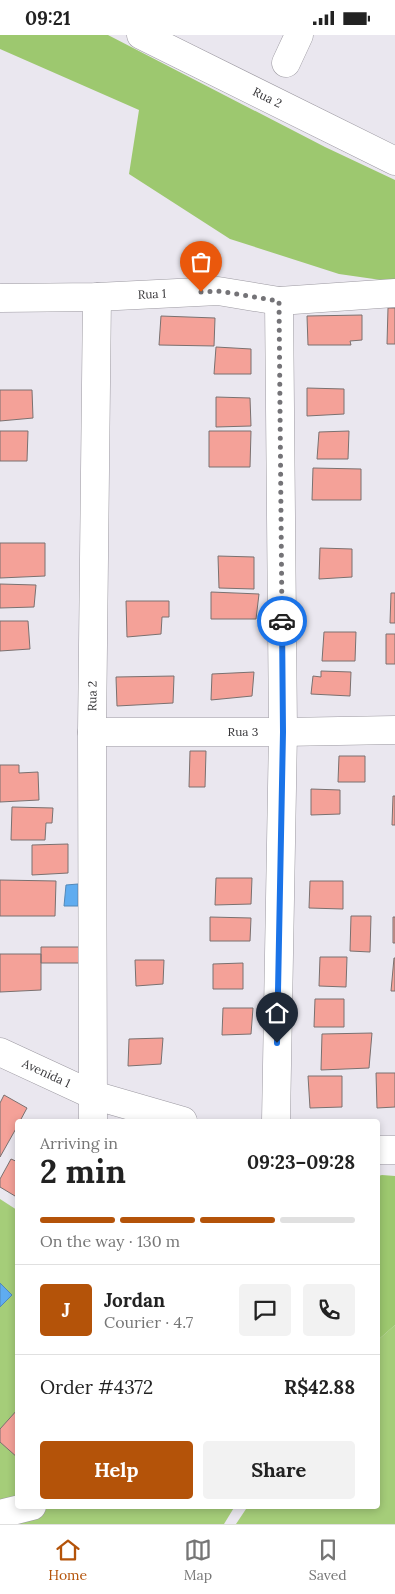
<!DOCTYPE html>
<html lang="en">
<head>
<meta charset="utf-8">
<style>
  :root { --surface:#fff; --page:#f2f2f2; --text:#222; --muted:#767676; --line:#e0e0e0; --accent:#b45309 }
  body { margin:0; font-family:Lora,serif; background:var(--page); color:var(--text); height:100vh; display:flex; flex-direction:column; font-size:19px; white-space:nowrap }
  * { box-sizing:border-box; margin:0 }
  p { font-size:16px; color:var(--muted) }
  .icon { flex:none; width:28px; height:28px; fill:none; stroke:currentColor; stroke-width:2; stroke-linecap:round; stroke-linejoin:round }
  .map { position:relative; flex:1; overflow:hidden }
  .side { position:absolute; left:15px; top:1084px; width:365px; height:390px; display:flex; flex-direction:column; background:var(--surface); border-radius:5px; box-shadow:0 2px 8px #0003 }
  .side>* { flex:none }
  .pin { position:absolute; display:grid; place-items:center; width:42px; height:42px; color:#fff; margin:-51px -21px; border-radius:50% 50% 50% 0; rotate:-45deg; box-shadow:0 0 5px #0007 }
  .pin .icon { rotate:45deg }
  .courier { position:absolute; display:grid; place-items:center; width:50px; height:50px; margin:-25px; border:4px solid #1a73e8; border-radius:50%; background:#fff; color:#222; box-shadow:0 1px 6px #0007 }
  .headline em { font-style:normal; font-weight:700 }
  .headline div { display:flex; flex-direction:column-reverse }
  .headline { display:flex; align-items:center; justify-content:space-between; height:85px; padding:0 25px }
  h1 { font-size:32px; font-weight:700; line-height:38px }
  .bar { display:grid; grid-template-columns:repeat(4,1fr); gap:8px 5px; align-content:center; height:60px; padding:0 25px }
  .bar i { height:6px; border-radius:4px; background:var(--line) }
  .bar .on { background:var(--accent) }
  .bar p { grid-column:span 4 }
  .line { display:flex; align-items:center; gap:12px; padding:0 25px; border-top:1px solid var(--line) }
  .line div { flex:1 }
  .round { display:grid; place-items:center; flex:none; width:52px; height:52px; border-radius:5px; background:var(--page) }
  .cta { display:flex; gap:10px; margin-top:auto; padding:10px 25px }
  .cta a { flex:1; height:58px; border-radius:5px; background:var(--accent); color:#fff; font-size:20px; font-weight:700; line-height:58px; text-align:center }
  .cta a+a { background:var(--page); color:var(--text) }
  .status { display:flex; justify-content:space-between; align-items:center; height:35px; padding:0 25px; background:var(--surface); direction:ltr }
  .status svg { height:14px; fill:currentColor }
  .tabs { display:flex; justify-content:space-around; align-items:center; height:70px; border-top:1px solid var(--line); background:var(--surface); font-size:14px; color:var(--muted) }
  .tabs a { display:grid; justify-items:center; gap:2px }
  .tabs .on { color:var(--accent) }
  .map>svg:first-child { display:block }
  .green { fill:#a5cd79 }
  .forest { fill:#9dc86f }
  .water { fill:#5facf0; stroke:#5288b8 }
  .building { fill:#f4a198; stroke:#7a7170 }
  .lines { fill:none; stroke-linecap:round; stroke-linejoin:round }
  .minor-casing { stroke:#9c99a1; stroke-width:29 }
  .minor { stroke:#fff; stroke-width:28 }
  .done { stroke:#747377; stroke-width:5; stroke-dasharray:0 9 }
  .route { stroke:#1a73e8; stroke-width:6 }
  .labels { text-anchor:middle; stroke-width:4; stroke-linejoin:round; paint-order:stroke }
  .street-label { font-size:12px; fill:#353437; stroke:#f7f4fc }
</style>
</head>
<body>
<div class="status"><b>09:21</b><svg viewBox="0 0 49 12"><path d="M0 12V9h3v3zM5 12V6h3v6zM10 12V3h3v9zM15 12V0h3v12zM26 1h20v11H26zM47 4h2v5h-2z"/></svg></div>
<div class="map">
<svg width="395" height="1489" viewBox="0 0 395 1489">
  <rect width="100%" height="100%" fill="#eae7ef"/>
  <path class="green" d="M 0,1164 L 17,1175 L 18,1471 L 235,1471 L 224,1489 L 0,1489 Z
    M 395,1290 L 395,1489 L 236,1489 L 248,1471 L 378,1471 L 378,1305 Z"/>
  <path class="forest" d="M 0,0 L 108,0 L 325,112 L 395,145 L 395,247 L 339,239 L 230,204 L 129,139 L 139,75 L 0,14 Z
    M 382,1140 L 395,1141 L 395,1290 L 378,1305 L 378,1141 Z"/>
  <path class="water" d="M 78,849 L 78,871 L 64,871 L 66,850 Z
    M 0,1248 L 12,1260 L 0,1272 Z"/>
  <path class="building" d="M 388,273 L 395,273 L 395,309 L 387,309 Z
    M 362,280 L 362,305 L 350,306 L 351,310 L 308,310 L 307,281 Z
    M 161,281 L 215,283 L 214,311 L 159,310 Z
    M 216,312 L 251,314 L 251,339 L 214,339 Z
    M 307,353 L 344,354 L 344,379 L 307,381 Z
    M 0,355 L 32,355 L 33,383 L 0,386 Z
    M 216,362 L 250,363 L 251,391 L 216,392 Z
    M 0,396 L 28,396 L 27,426 L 0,426 Z
    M 209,396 L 251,396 L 250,432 L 209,432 Z
    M 349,396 L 348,424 L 317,424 L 319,397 Z
    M 313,433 L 361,434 L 361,465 L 312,465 Z
    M 0,508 L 45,508 L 45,541 L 0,543 Z
    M 320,513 L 352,514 L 352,542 L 319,544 Z
    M 218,521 L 254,522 L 254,554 L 219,553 Z
    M 0,549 L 36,550 L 34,572 L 0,573 Z
    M 211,557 L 259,559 L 256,584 L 211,584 Z
    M 391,558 L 395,558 L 395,588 L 390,588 Z
    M 126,566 L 169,566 L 169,582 L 162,582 L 161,599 L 127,602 Z
    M 0,586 L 28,586 L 30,614 L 0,616 Z
    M 324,597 L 356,597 L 355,626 L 322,626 Z
    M 386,599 L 395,599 L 395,629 L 386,629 Z
    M 321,636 L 351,637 L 350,661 L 311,659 L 313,641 L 321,642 Z
    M 254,637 L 252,661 L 211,665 L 212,639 Z
    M 174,641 L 173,668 L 117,671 L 116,642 Z
    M 190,716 L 206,716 L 205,752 L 189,752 Z
    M 339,721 L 365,721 L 365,747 L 338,747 Z
    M 0,730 L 19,730 L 19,738 L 38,737 L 39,765 L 0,767 Z
    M 311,754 L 340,755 L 340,779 L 311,780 Z
    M 393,761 L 395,761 L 395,790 L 392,790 Z
    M 12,772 L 53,773 L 52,788 L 46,788 L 45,805 L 11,805 Z
    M 68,809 L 68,838 L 32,840 L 32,810 Z
    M 216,843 L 252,843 L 251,869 L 215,870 Z
    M 0,845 L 56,846 L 55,881 L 0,881 Z
    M 310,846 L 343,846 L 343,874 L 309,873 Z
    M 351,881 L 371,881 L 370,917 L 350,916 Z
    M 210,882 L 251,883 L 250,906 L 210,906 Z
    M 393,882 L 395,882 L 395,908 L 393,908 Z
    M 41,912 L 84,912 L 83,928 L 41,928 Z
    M 0,919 L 41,919 L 41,955 L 0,957 Z
    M 320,922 L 347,922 L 346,952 L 319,951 Z
    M 394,923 L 395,923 L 395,956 L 391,956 Z
    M 135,925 L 164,925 L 163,949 L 136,951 Z
    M 243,928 L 243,954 L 213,954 L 213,929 Z
    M 315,964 L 344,964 L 344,992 L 314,992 Z
    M 223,973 L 253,973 L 251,999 L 222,1000 Z
    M 372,998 L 369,1033 L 321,1035 L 322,999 Z
    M 163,1003 L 161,1029 L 128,1031 L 129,1004 Z
    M 376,1038 L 395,1038 L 395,1072 L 377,1073 Z
    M 308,1041 L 342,1041 L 342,1072 L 310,1073 Z
    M 4,1060 L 27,1073 L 20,1086 L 18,1086 L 18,1090 L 0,1122 L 0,1068 Z
    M 11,1124 L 18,1127 L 18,1157 L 15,1161 L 0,1152 L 0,1144 Z
    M 18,1374 L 18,1423 L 0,1407 L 0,1394 Z"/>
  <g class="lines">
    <defs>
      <g id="minor">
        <path id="s1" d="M 141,0 L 395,126"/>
        <path d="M 286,28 L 299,0"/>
        <path id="s2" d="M 0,263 L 97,262 L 218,256 L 279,266 L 395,258"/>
        <path id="s3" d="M 92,697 L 283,697 L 395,695"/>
        <path id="s4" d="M 0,1017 L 93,1060 L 183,1086"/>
        <path id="s5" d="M 93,1086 L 92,697 L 97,262"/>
        <path d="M 276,1086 L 283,697 L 279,266"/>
        <path d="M 378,1115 L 395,1115"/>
        <path d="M 0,1479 L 32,1471"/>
      </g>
    </defs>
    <use href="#minor" class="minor-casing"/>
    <use href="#minor" class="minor"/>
  </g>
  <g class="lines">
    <path class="done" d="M 201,257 L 218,256 L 279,266 L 282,586"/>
    <path class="route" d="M 277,1008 L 283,697 L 282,586"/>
  </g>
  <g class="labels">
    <g class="street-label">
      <text dy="4" stroke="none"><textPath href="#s1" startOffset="141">Rua 2</textPath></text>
      <text dy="4" stroke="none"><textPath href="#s2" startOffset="152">Rua 1</textPath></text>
      <text dy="4" stroke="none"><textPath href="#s5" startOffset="425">Rua 2</textPath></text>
      <text dy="4" stroke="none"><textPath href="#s3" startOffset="151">Rua 3</textPath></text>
      <text dy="4" stroke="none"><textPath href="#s4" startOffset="51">Avenida 1</textPath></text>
    </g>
  </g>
</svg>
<div class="pin" style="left:201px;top:257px;background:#ea580c"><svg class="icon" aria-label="bag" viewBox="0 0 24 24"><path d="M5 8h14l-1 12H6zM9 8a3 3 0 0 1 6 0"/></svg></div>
<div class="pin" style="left:277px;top:1008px;background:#1f2937"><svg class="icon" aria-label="home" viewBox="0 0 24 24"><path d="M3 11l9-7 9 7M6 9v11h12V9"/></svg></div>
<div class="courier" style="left:282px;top:586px"><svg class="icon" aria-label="car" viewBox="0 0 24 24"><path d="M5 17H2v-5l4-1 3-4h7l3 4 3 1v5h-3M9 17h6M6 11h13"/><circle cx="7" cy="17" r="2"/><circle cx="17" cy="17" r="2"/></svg></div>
<section class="side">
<div class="headline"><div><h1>2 min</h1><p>Arriving in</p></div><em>09:23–09:28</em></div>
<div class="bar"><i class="on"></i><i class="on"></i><i class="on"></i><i></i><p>On the way · 130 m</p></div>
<div class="line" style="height:90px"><b class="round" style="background:var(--accent);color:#fff">J</b><div><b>Jordan</b><p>Courier · 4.7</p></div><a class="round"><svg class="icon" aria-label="chat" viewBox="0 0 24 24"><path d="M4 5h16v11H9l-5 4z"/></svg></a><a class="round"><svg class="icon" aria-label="phone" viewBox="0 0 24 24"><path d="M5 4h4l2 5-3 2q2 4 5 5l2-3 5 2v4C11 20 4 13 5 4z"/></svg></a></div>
<div class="line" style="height:65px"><div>Order #4372</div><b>R$42.88</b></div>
<div class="cta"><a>Help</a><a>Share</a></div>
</section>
</div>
<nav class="tabs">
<a class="on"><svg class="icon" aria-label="home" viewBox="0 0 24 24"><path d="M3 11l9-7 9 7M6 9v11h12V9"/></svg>Home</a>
<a><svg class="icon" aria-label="map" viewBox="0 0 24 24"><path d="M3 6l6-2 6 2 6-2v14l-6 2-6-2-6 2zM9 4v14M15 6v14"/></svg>Map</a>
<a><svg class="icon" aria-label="saved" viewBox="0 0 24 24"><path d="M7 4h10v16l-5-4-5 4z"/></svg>Saved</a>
</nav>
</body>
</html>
